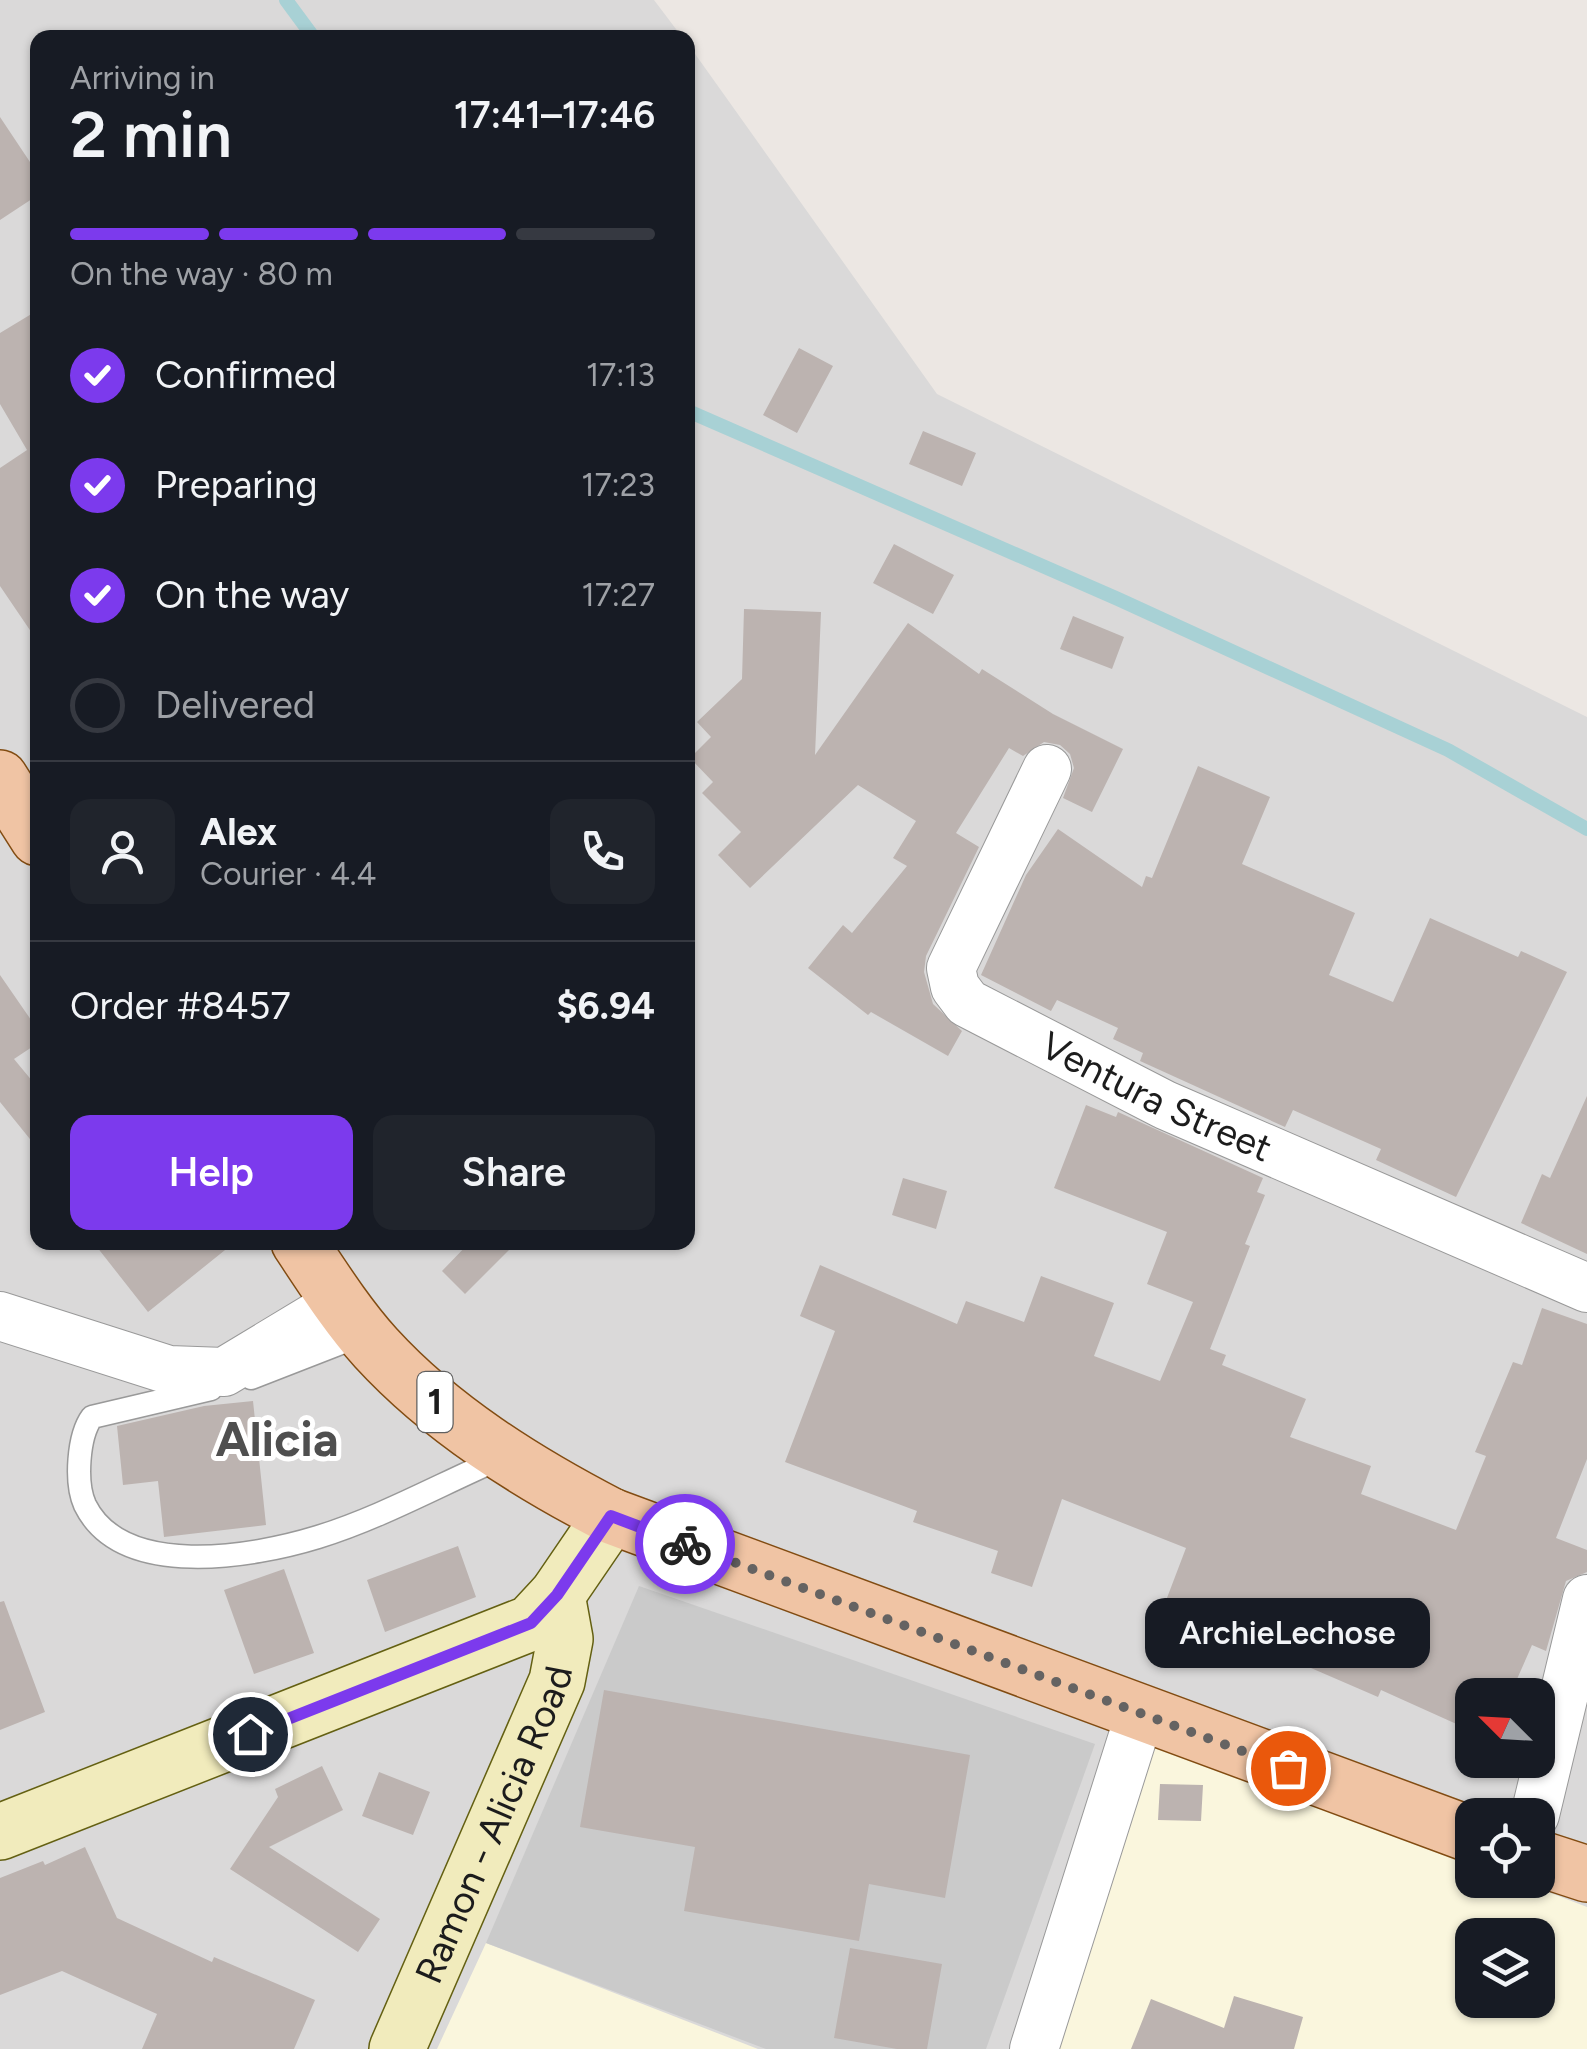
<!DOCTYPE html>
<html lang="en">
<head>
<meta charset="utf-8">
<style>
  :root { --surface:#171b24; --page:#20242c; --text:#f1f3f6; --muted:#9ea1a6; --line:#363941; --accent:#7c3aed }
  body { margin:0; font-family:Figtree,sans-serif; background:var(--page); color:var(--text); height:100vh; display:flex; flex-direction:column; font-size:38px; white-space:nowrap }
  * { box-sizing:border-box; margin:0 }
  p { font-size:32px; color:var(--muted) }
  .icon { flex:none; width:55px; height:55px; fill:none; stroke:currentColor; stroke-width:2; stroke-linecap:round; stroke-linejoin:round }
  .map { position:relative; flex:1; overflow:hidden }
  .sheet { position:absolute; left:30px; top:30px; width:665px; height:1220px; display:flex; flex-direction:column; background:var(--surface); border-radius:20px; box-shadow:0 2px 8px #0004 }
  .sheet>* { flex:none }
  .needle { width:65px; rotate:294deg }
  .tools { position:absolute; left:1455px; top:1678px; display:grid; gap:20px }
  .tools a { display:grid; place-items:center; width:100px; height:100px; border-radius:20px; background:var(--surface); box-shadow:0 2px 8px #0004; font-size:50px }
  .pin { position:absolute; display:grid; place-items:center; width:85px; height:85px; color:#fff; margin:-42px; border:5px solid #fff; border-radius:50%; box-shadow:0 2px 10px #0007 }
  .courier { position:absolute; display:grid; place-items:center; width:100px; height:100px; margin:-50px; border:8px solid #7c3aed; border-radius:50%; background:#fff; color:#222; box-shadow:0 2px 12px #0007 }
  .bubble { position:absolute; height:70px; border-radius:20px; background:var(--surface); box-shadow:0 2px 8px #0004; font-size:32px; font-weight:600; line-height:70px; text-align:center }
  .headline em { font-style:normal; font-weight:600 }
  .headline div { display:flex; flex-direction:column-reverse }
  .headline { display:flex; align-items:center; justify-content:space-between; height:170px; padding:0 40px }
  h1 { font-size:65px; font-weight:600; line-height:75px }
  .bar { display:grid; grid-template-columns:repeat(4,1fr); gap:15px 10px; align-content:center; height:120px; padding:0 40px }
  .bar i { height:12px; border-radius:8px; background:var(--line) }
  .bar .on { background:var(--accent) }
  .bar p { grid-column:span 4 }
  .line { display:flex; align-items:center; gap:25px; padding:0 40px; border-top:2px solid var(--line) }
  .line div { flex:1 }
  .round { display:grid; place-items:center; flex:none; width:105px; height:105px; border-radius:20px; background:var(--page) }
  ol { padding:0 40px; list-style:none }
  li { display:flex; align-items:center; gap:30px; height:110px }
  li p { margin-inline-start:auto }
  li .icon { padding:10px; border-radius:50%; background:var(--accent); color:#fff; stroke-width:4 }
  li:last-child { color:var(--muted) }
  li i { width:55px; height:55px; border:5px solid var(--line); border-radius:50% }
  .button { display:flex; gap:20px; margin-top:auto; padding:20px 40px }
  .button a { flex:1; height:115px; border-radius:20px; background:var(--accent); color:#fff; font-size:40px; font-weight:600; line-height:115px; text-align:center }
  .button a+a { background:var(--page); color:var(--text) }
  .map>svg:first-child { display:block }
  .residential { fill:#dad9d9; fill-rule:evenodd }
  .education { fill:#faf6dd; fill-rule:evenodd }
  .religious { fill:#cacaca }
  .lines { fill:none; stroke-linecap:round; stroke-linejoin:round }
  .stream { stroke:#a8d1d5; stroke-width:14 }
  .building { fill:#bcb3b0 }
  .lane-casing { stroke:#999; stroke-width:25 }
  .street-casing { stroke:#999; stroke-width:50 }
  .secondary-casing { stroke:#646012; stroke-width:58 }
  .primary-casing { stroke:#824c12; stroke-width:58 }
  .lane { stroke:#fff; stroke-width:22 }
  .street { stroke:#fff; stroke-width:48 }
  .secondary { stroke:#f1ebbc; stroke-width:55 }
  .primary { stroke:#f0c4a4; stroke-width:55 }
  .done { stroke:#656362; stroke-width:10; stroke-dasharray:0 18 }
  .route { stroke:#7c3aed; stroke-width:12 }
  .labels { text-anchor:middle; stroke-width:10; stroke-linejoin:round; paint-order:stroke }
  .shield { fill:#fff; stroke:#606060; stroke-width:2.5 }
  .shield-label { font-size:35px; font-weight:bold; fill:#1c1c1c }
  .street-label { font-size:38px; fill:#1c1c1c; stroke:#fff }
  .district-label { font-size:48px; font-weight:bold; fill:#4f4f4f; stroke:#fff }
</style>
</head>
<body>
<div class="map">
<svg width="1587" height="2049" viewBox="0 0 1587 2049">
  <rect width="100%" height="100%" fill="#ece7e3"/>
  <path class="residential" d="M 0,0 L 654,0 L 682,37 L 38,38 L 38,1242 L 688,1242 L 688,44 L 937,394 L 1587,717 L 1587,2049 L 0,2049 ZM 1472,1695 L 1538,1695 L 1538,1760 L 1472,1760 ZM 1472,1815 L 1538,1815 L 1538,1880 L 1472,1880 ZM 1472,1935 L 1538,1935 L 1538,2000 L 1472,2000 Z"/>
  <path class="education" d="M 1150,1738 L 1472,1863 L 1472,1880 L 1517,1880 L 1587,1907 L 1587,2049 L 1047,2049 ZM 1472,1935 L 1538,1935 L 1538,2000 L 1472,2000 Z
    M 486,1943 L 758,2049 L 437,2049 Z"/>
  <path class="religious" d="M 639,1586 L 1095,1744 L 986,2049 L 766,2049 L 486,1943 Z"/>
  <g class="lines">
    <path class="stream" d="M 286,0 L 314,38
      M 688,411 L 1118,599 L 1448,750 L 1587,829"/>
  </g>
  <path class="building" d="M 0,117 L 38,174 L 38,195 L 0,220 Z
    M 38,310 L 38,642 L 0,586 L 0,468 L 27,450 L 0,404 L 0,333 Z
    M 799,348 L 833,366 L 797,433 L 763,415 Z
    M 923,431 L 976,453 L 962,486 L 909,464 Z
    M 894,544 L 954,575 L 933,614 L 873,583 Z
    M 744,609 L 821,612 L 815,755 L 908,623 L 979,674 L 982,669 L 1053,714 L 1123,749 L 1092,812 L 1063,798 L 1074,768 L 1070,754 L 1060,745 L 1044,742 L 1023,756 L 1009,748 L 956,833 L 979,847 L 926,956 L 924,972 L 933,1004 L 962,1031 L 948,1056 L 871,1012 L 868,1015 L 808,968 L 843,925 L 852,933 L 907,866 L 893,858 L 916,821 L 858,785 L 750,888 L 718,855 L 741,832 L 702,793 L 713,782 L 690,758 L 711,737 L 697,722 L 742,679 Z
    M 1073,616 L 1124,637 L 1112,669 L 1060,649 Z
    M 1198,766 L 1270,797 L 1242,864 L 1355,913 L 1329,975 L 1393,1002 L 1430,918 L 1518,957 L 1521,951 L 1567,972 L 1456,1197 L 1376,1160 L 1381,1149 L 1293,1110 L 1285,1127 L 1140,1061 L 1143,1053 L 1113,1039 L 1118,1028 L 1057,1000 L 1051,1011 L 981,975 L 1026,875 L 1058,829 L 1142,887 L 1146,876 L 1152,878 Z
    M 0,975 L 38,1030 L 38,1043 L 14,1059 L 38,1088 L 38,1149 L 0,1102 Z
    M 1587,1096 L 1587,1254 L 1521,1223 L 1542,1174 L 1550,1178 Z
    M 1086,1105 L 1116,1117 L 1118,1112 L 1263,1178 L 1257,1192 L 1265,1195 L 1245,1244 L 1250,1246 L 1210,1349 L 1226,1355 L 1222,1365 L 1306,1399 L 1290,1437 L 1371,1466 L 1361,1494 L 1456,1530 L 1486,1456 L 1475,1452 L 1513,1362 L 1522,1365 L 1542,1308 L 1587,1324 L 1587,1459 L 1556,1538 L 1587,1550 L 1587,1572 L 1566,1581 L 1546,1651 L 1532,1645 L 1510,1695 L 1472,1695 L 1472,1731 L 1381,1690 L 1378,1697 L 1304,1665 L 1317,1634 L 1230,1602 L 1218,1632 L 1162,1611 L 1186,1548 L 1062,1499 L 1032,1587 L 991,1573 L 998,1551 L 913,1522 L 917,1511 L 785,1462 L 835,1331 L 800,1316 L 820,1265 L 957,1324 L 966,1301 L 1024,1322 L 1041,1276 L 1114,1303 L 1094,1356 L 1160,1381 L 1193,1302 L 1147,1284 L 1167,1232 L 1054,1188 Z
    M 903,1178 L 947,1191 L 936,1229 L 892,1215 Z
    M 93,1242 L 235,1242 L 148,1312 Z
    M 470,1242 L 517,1242 L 465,1294 L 442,1271 Z
    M 253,1401 L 266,1525 L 164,1537 L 158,1481 L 123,1485 L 117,1426 L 204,1406 Z
    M 458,1546 L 476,1597 L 385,1632 L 367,1580 Z
    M 284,1569 L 314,1653 L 254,1674 L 224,1590 Z
    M 4,1601 L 45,1712 L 0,1730 L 0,1602 Z
    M 604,1690 L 970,1755 L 945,1898 L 869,1884 L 859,1941 L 684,1911 L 695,1847 L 580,1827 Z
    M 322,1766 L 343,1810 L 269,1847 L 380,1919 L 358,1952 L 230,1869 L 278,1797 L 275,1789 Z
    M 379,1772 L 430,1792 L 413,1835 L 362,1816 Z
    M 1160,1784 L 1203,1785 L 1201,1821 L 1158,1820 Z
    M 85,1847 L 117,1918 L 212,1962 L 214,1957 L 315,2000 L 294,2049 L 142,2049 L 157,2014 L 62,1971 L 0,1995 L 0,1878 L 43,1861 L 45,1865 Z
    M 850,1948 L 942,1964 L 927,2049 L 897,2049 L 834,2038 Z
    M 1234,1996 L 1303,2017 L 1294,2049 L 1131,2049 L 1151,1999 L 1224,2028 Z"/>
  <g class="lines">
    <defs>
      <path id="lane" d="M 251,1378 L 364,1334
        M 211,1389 L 92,1417 C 78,1436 75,1483 85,1505 C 122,1580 253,1557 318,1537 C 380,1518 441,1484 501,1458"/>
      <g id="street">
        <path id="s1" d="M 1047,769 L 951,968 L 955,987 L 967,1003 L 1165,1105 L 1587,1288"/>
        <path d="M 0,1316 L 169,1370 L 224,1372 L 340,1302"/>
        <path d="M 1535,1815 L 1587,1599"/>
        <path d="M 1034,2049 L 1140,1714"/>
      </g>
      <g id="secondary">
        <path d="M 0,1832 L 531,1623 L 557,1595 L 611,1516"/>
        <path id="s2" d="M 397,2049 L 557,1681 L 565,1639 L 557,1595"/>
      </g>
      <path id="primary" d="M 0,778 L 38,838
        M 299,1242 C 323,1278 347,1316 376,1348 C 441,1419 526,1472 611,1516 L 1472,1835
        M 1538,1858 L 1587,1874"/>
    </defs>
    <use href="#lane" class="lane-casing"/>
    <use href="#street" class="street-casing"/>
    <use href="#secondary" class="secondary-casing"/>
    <use href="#primary" class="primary-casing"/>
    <use href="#lane" class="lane"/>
    <use href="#street" class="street"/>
    <use href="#secondary" class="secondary"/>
    <use href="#primary" class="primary"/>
  </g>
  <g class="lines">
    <path class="done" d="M 685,1544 L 1288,1768"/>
    <path class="route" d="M 250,1734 L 531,1623 L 557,1595 L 611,1516 L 685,1544"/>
  </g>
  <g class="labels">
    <rect class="shield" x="417.5" y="1372" width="35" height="60" rx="8"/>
    <g class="shield-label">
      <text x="435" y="1414">1</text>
    </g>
    <g class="street-label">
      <text dy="13" stroke="none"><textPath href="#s1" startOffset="472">Ventura Street</textPath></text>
      <text dy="13" stroke="none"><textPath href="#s2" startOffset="245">Ramon - Alicia Road</textPath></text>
    </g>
    <g class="district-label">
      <text x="277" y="1456">Alicia</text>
    </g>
  </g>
</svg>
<div class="tools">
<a><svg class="needle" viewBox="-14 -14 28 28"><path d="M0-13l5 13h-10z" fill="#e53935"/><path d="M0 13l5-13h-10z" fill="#9ea1a6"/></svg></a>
<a><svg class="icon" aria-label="locate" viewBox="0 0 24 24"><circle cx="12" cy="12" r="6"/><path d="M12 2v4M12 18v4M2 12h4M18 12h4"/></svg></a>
<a><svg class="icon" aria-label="layers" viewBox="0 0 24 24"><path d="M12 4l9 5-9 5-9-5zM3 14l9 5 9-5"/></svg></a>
</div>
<div class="pin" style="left:1288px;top:1768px;background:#ea580c"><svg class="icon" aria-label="bag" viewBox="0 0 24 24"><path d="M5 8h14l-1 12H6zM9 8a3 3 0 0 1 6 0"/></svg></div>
<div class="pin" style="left:250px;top:1734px;background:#1f2937"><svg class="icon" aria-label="home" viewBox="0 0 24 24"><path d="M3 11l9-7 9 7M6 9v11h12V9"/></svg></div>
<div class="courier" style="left:685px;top:1544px"><svg class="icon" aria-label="bike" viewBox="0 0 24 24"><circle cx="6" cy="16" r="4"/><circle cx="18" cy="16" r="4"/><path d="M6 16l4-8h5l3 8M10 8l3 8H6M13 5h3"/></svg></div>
<div class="bubble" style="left:1145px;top:1598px;width:285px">ArchieLechose</div>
<section class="sheet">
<div class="headline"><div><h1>2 min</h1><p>Arriving in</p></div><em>17:41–17:46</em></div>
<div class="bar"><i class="on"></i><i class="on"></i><i class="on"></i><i></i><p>On the way · 80 m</p></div>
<ol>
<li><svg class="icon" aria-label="check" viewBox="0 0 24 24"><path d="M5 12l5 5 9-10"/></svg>Confirmed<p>17:13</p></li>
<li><svg class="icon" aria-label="check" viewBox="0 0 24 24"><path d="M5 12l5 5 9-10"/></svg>Preparing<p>17:23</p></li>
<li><svg class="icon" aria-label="check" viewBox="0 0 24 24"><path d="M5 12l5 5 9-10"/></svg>On the way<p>17:27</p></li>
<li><i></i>Delivered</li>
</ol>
<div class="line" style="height:180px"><a class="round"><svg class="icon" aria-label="person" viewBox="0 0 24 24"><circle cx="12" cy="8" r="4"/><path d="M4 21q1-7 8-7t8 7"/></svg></a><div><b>Alex</b><p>Courier · 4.4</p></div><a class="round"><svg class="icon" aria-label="phone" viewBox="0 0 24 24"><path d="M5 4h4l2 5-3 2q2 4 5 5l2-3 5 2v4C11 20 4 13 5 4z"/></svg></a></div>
<div class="line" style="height:130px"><div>Order #8457</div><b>$6.94</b></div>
<div class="button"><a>Help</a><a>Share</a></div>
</section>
</div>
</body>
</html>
